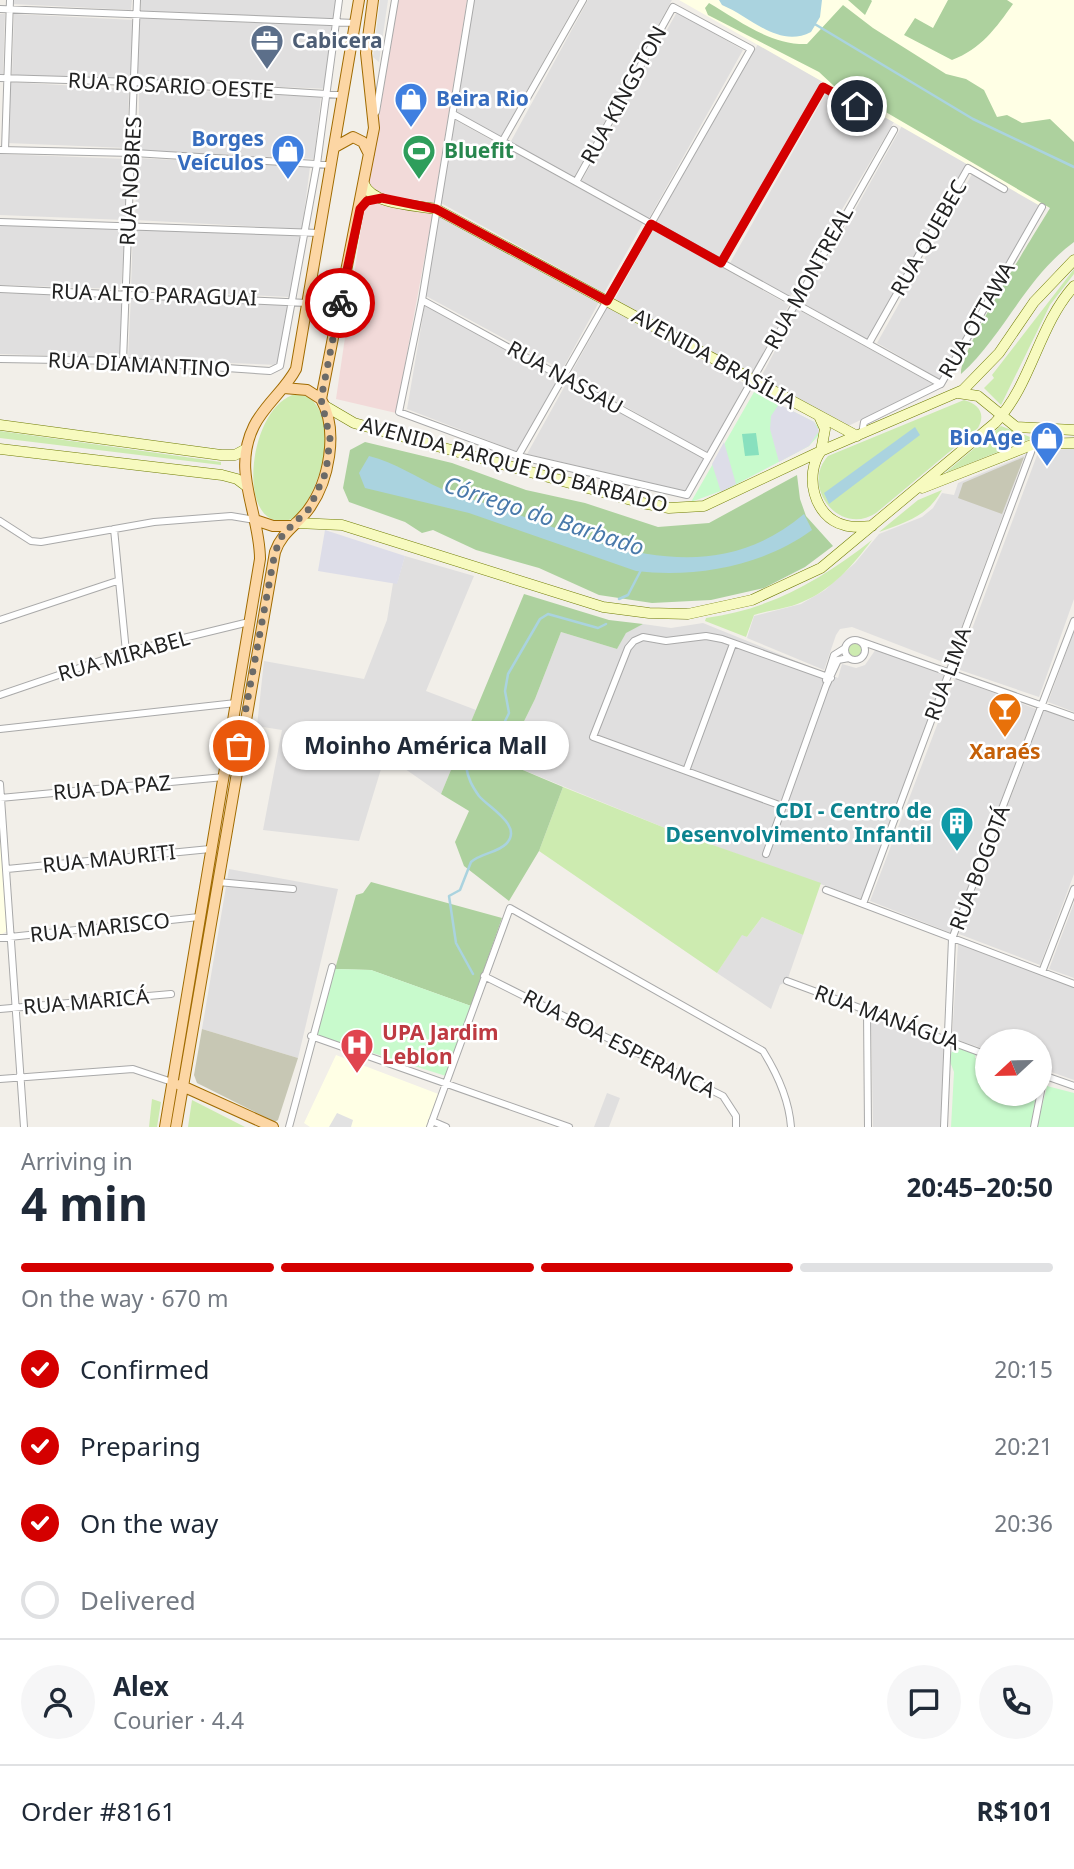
<!DOCTYPE html>
<html lang="en">
<head>
<meta charset="utf-8">
<style>
  :root { --surface:#fff; --page:#f6f6f7; --text:#1f2937; --muted:#747a83; --line:#e0e1e3; --accent:#d40000 }
  body { margin:0; font-family:"Noto Sans",sans-serif; background:var(--page); color:var(--text); height:100vh; display:flex; flex-direction:column; font-size:26px; white-space:nowrap }
  * { box-sizing:border-box; margin:0 }
  p { font-size:23px; color:var(--muted) }
  .icon { flex:none; width:38px; height:38px; fill:none; stroke:currentColor; stroke-width:2; stroke-linecap:round; stroke-linejoin:round }
  .map { position:relative; height:1127px; overflow:hidden }
  .details { display:flex; flex-direction:column; background:var(--surface); flex:1 }
  .details>* { flex:none }
  .needle { width:46px; rotate:248deg }
  .fabs { position:absolute; left:975px; top:1029px; display:grid; gap:14px }
  .fabs a { display:grid; place-items:center; width:77px; height:77px; border-radius:50%; background:var(--surface); box-shadow:0 2px 5px #0004; font-size:35px }
  .pin { position:absolute; display:grid; place-items:center; width:60px; height:60px; color:#fff; margin:-30px; border:4px solid #fff; border-radius:50%; box-shadow:0 2px 7px #0007 }
  .courier { position:absolute; display:grid; place-items:center; width:70px; height:70px; margin:-35px; border:5px solid #d40000; border-radius:50%; background:#fff; color:#222; box-shadow:0 2px 9px #0007 }
  .bubble { position:absolute; height:49px; border-radius:24px; background:var(--surface); box-shadow:0 2px 5px #0004; font-size:23px; font-weight:700; line-height:49px; text-align:center }
  .summary em { font-style:normal; font-weight:700 }
  .summary div { display:flex; flex-direction:column-reverse }
  .summary { display:flex; align-items:center; justify-content:space-between; height:119px; padding:0 21px }
  h1 { font-size:46px; font-weight:700; line-height:52px }
  .bar { display:grid; grid-template-columns:repeat(4,1fr); gap:10px 7px; align-content:center; height:84px; padding:0 21px }
  .bar i { height:9px; border-radius:5px; background:var(--line) }
  .bar .selected { background:var(--accent) }
  .bar p { grid-column:span 4 }
  .line { display:flex; align-items:center; gap:18px; padding:0 21px; border-top:2px solid var(--line) }
  .line div { flex:1 }
  .round { display:grid; place-items:center; flex:none; width:74px; height:74px; border-radius:37px; background:var(--page) }
  ol { padding:0 21px; list-style:none }
  li { display:flex; align-items:center; gap:21px; height:77px }
  li p { margin-inline-start:auto }
  li .icon { padding:7px; border-radius:50%; background:var(--accent); color:#fff; stroke-width:4 }
  li:last-child { color:var(--muted) }
  li i { width:38px; height:38px; border:4px solid var(--line); border-radius:50% }
  .map>svg:first-child { display:block }
  .residential { fill:#e0dfdf }
  .commercial { fill:#f2dad9 }
  .education { fill:#ffffe5 }
  .construction { fill:#c7c7b4 }
  .grass { fill:#cdebb0 }
  .forest { fill:#add19e }
  .park { fill:#c8facc }
  .pitch { fill:#88e0be }
  .parking { fill:#e2e2e2 }
  .plaza { fill:#dddde8 }
  .water { fill:#aad3df }
  .lines { fill:none; stroke-linecap:round; stroke-linejoin:round }
  .stream { stroke:#aad3df; stroke-width:2.5 }
  .street-casing { stroke:#a9a9a9; stroke-width:8 }
  .secondary-casing { stroke:#707d05; stroke-width:11 }
  .primary-casing { stroke:#a06b00; stroke-width:12 }
  .street { stroke:#fff; stroke-width:6 }
  .secondary { stroke:#f7fabf; stroke-width:10 }
  .primary { stroke:#fcd6a4; stroke-width:10 }
  .done { stroke:#6b6a68; stroke-width:7; stroke-dasharray:0 12.6 }
  .route { stroke:#d40000; stroke-width:9 }
  .labels { text-anchor:middle; stroke-width:5; stroke-linejoin:round; paint-order:stroke }
  .service-label { font-size:21px; font-weight:bold; fill:#4e5e75; stroke:#fff; text-anchor:start }
  .street-label { font-size:21px; fill:#222; stroke:#fff }
  .shop-label { font-size:21px; font-weight:bold; fill:#366cbe; stroke:#fff; text-anchor:end }
  .leisure-label { font-size:21px; font-weight:bold; fill:#27864d; stroke:#fff; text-anchor:start }
  .food-label { font-size:21px; font-weight:bold; fill:#c56008; stroke:#fff }
  .culture-label { font-size:21px; font-weight:bold; fill:#0d838f; stroke:#fff; text-anchor:end }
  .health-label { font-size:21px; font-weight:bold; fill:#be3a42; stroke:#fff; text-anchor:start }
  .water-label { font-size:23px; font-style:italic; fill:#4a7aab; stroke:#fff }
</style>
</head>
<body>
<div class="map">
<svg width="1074" height="1127" viewBox="0 0 1074 1127">
  <rect width="100%" height="100%" fill="#f2efe9"/>
  <path class="residential" d="M 12,0 L 132,0 L 131,10 L 12,4 Z
    M 141,0 L 336,0 L 334,19 L 141,11 Z
    M 474,0 L 578,0 L 500,138 L 455,113 Z
    M 588,0 L 672,0 L 574,177 L 510,143 Z
    M 677,12 L 743,50 L 648,220 L 581,182 Z
    M 0,14 L 5,14 L 3,75 L 0,75 Z
    M 14,14 L 134,20 L 131,80 L 12,75 Z
    M 139,18 L 338,26 L 330,89 L 137,81 Z
    M 758,44 L 822,81 L 720,259 L 656,222 Z
    M 10,82 L 129,89 L 127,148 L 7,143 Z
    M 830,86 L 894,122 L 790,297 L 730,263 Z
    M 139,88 L 321,97 L 314,159 L 139,151 Z
    M 455,120 L 643,223 L 604,293 L 441,203 Z
    M 903,124 L 969,161 L 868,341 L 803,303 Z
    M 0,154 L 128,159 L 124,220 L 0,215 Z
    M 137,158 L 310,167 L 302,229 L 135,220 Z
    M 976,167 L 1041,203 L 941,380 L 877,343 Z
    M 439,214 L 599,302 L 562,370 L 426,296 Z
    M 0,223 L 126,228 L 121,289 L 0,285 Z
    M 133,227 L 300,236 L 289,297 L 131,289 Z
    M 653,229 L 789,305 L 751,375 L 615,299 Z
    M 0,293 L 124,297 L 120,358 L 0,354 Z
    M 131,296 L 288,305 L 278,365 L 128,359 Z
    M 425,304 L 560,378 L 518,452 L 407,409 Z
    M 608,307 L 745,384 L 707,453 L 570,375 Z
    M 797,309 L 935,385 L 848,426 L 760,379 Z
    M 567,382 L 705,459 L 686,491 L 527,454 Z
    M 1074,449 L 1074,599 L 1039,697 L 957,669 L 1039,450 Z
    M 1025,455 L 948,664 L 852,627 L 840,629 L 836,635 L 824,670 L 747,638 L 754,616 L 801,604 L 825,590 L 855,563 L 879,534 L 922,517 L 933,508 L 942,493 L 954,495 L 958,483 Z
    M 405,556 L 474,576 L 426,691 L 476,710 L 441,794 L 398,764 L 407,746 L 389,743 L 359,841 L 263,830 L 282,730 L 257,726 L 264,661 L 364,679 L 387,620 L 393,583 L 397,583 Z
    M 703,623 L 838,678 L 842,664 L 856,668 L 865,665 L 876,649 L 945,674 L 862,899 L 670,830 L 504,762 L 535,699 L 561,632 L 617,649 L 626,632 L 643,624 L 671,628 Z
    M 1074,631 L 1074,712 L 1048,702 Z
    M 955,678 L 1036,709 L 951,933 L 870,901 Z
    M 1044,710 L 1074,721 L 1074,874 L 1040,965 L 959,934 Z
    M 229,869 L 338,889 L 298,1058 L 202,1029 Z
    M 1074,903 L 1074,978 L 1049,969 Z
    M 762,917 L 803,935 L 787,981 L 780,985 L 771,1009 L 717,973 L 742,934 L 747,937 Z
    M 958,944 L 1074,987 L 1074,1080 L 1040,1068 L 1040,1041 L 987,1041 L 987,1050 L 952,1038 Z
    M 871,1015 L 945,1044 L 940,1127 L 873,1127 Z
    M 607,1093 L 620,1098 L 609,1127 L 594,1127 Z"/>
  <path class="commercial" d="M 398,0 L 467,0 L 434,203 L 367,191 Z
    M 365,201 L 433,212 L 396,413 L 336,399 Z"/>
  <path class="education" d="M 679,0 L 1074,0 L 1074,208 L 1042,207 Z
    M 0,811 L 9,930 L 0,935 Z
    M 336,1055 L 441,1095 L 427,1127 L 310,1127 L 304,1123 Z"/>
  <path class="construction" d="M 1024,457 L 1002,514 L 958,498 L 963,483 Z
    M 202,1029 L 298,1058 L 278,1120 L 275,1122 L 197,1083 L 194,1075 Z"/>
  <path class="grass" d="M 1074,269 L 1074,274 L 1050,305 L 1001,405 L 984,388 L 994,378 L 992,375 Z
    M 296,394 L 309,397 C 342,426 319,488 297,517 C 233,546 245,406 296,394 Z
    M 964,400 C 979,404 986,414 978,428 L 876,513 C 840,537 800,487 828,456 Z
    M 1001,426 L 1033,438 L 945,473 Z
    M 0,431 L 221,462 L 221,465 L 0,438 Z
    M 942,490 C 927,517 906,522 879,532 L 918,500 Z
    M 872,540 C 853,565 832,590 802,602 C 787,609 769,610 754,615 L 746,637 L 705,621 L 706,618 C 771,609 821,580 872,540 Z
    M847 650a8 8 0 1 1 16 0a8 8 0 1 1-16 0Z
    M 563,787 L 670,830 L 821,883 L 803,935 L 762,917 L 747,937 L 742,935 L 717,973 L 539,851 Z
    M 152,1099 L 161,1102 L 157,1127 L 149,1127 Z
    M 192,1100 L 245,1127 L 188,1127 Z"/>
  <path class="forest" d="M 848,0 L 871,0 L 872,1 L 865,15 Z
    M 948,0 L 1007,0 L 1013,4 C 996,28 981,49 952,60 L 904,35 L 915,18 L 933,28 Z
    M 709,3 C 740,21 770,45 807,44 L 843,5 L 873,28 L 946,74 L 966,79 L 984,90 L 997,117 L 1007,115 L 1022,123 L 1050,119 L 1074,142 L 1074,242 C 1026,277 1004,335 961,374 C 958,353 1035,234 1050,208 L 884,111 L 834,86 L 819,72 L 708,15 L 705,8 Z
    M 365,442 L 452,463 L 526,490 L 585,503 L 658,527 L 709,523 L 797,475 L 800,499 L 806,516 L 833,546 L 805,567 L 764,588 L 711,600 L 652,603 L 599,595 L 539,568 L 476,550 L 433,530 L 422,533 L 405,522 L 349,502 L 343,488 L 350,450 Z
    M 524,594 L 609,620 L 643,624 L 626,633 L 617,649 L 561,632 L 535,699 L 504,762 L 563,787 L 539,851 L 509,901 L 464,866 L 455,842 L 469,811 L 441,794 Z
    M 371,882 L 502,918 L 471,1006 L 371,970 L 335,969 L 356,895 L 363,893 Z"/>
  <path class="park" d="M 754,392 L 814,422 L 818,427 L 818,436 L 809,446 L 729,488 L 691,502 Z
    M 335,969 L 371,970 L 471,1006 L 446,1076 L 316,1035 Z
    M 954,1046 L 976,1053 L 975,1058 L 987,1062 L 987,1094 L 1036,1094 L 1031,1127 L 951,1127 L 954,1072 L 949,1059 Z
    M 1047,1086 L 1074,1093 L 1074,1127 L 1037,1127 Z"/>
  <path class="pitch" d="M 756,433 L 759,455 L 745,456 L 742,434 Z"/>
  <path class="parking" d="M 380,0 L 388,0 L 379,62 L 373,57 Z
    M 337,1113 L 353,1120 L 351,1127 L 329,1127 Z"/>
  <path class="plaza" d="M 779,404 L 814,422 L 819,431 L 809,446 L 779,462 L 770,429 L 771,416 Z
    M 724,442 L 736,484 L 721,492 L 712,464 Z
    M 325,530 L 405,556 L 397,584 L 318,571 Z"/>
  <path class="water" d="M 719,0 L 822,0 L 820,17 L 811,32 C 779,49 751,17 722,5 Z
    M 915,427 L 920,435 L 829,504 L 824,493 Z
    M 369,456 C 395,462 417,478 442,489 C 468,499 496,506 522,516 C 618,551 715,589 804,514 L 812,530 C 763,566 696,578 636,571 L 469,513 L 365,488 L 359,473 Z"/>
  <g class="lines">
    <path class="stream" d="M 813,23 L 973,119 L 1074,167
      M 619,599 L 628,595 L 641,570
      M 473,974 L 456,943 L 449,896 L 460,890 L 471,862 C 481,853 497,853 506,844 C 524,826 489,808 479,796 C 472,786 468,779 466,766 L 473,755 L 493,746 L 509,713 L 505,691 L 508,674 L 540,619 L 548,614 L 598,628 L 606,624"/>
    <defs>
      <path id="street" d="M 471,0 L 422,300 L 399,412 L 518,456 L 687,495 L 894,130
        M 0,9 L 355,23
        M 0,78 L 135,82 L 342,95
        M 376,112 L 395,0
        M 453,114 L 941,384
        M 502,142 L 583,0
        M 0,150 L 134,153 L 332,165
        M 5,150 L 10,0
        M 0,222 L 319,233
        M 721,263 L 823,87 L 857,106
        M 0,289 L 307,303
        M 422,300 L 708,457
        M 869,343 L 968,168 L 1004,189
        M 0,359 L 123,361 L 270,371 L 280,366 L 317,164 L 339,0
        M 123,361 C 127,241 133,121 137,0
        M 862,434 L 864,422 L 941,384 L 1042,207
        M 518,456 L 751,49 L 673,7 L 576,182
        M 0,521 L 31,541 L 41,542 L 154,522 L 231,516 L 255,520
        M 114,529 L 126,652
        M 0,620 L 117,581
        M845 650a10 10 0 1 1 20 0a10 10 0 1 1-20 0Z
        M 860,641 L 1074,717
        M 826,680 L 834,655 L 845,648
        M 0,695 L 126,652 L 249,622
        M 0,729 L 236,703
        M 686,771 L 733,644
        M 0,784 L 24,1127
        M 0,798 L 224,777
        M 782,806 L 593,737 L 628,648 L 634,641 L 643,637 L 666,641 L 706,636 L 722,639 L 831,678
        M 766,854 L 826,686 L 838,660 L 849,658
        M 7,869 L 210,849
        M 218,882 L 293,889
        M 826,890 L 1074,984
        M 863,904 L 1034,444
        M 0,938 L 199,917
        M 1042,972 L 1074,889
        M 484,976 L 723,1096 L 736,1116 L 736,1127
        M 787,981 L 987,1055
        M 0,1009 L 171,994
        M 867,1010 L 868,1127
        M 311,1036 L 569,1127
        M 1040,1074 L 1074,1086
        M 0,1079 L 133,1069 L 172,1082
        M 432,1121 L 446,1127
        M 289,1127 L 332,967
        M 430,1127 L 510,908 L 763,1051 C 778,1075 789,1099 791,1127
        M 944,1127 L 952,939 L 1074,621
        M 1034,1127 L 1044,1076"/>
      <path id="secondary" d="M 364,184 C 372,205 416,205 436,209 L 857,436
        M 958,393 L 978,396 L 1016,427 L 1074,430
        M 325,406 L 354,423 L 642,503 L 669,508 L 704,506 L 821,451 L 825,429 L 819,416
        M 0,425 L 221,455 L 235,455 L 246,449
        M 0,449 L 222,475 L 237,479 L 245,485
        M 922,488 L 1034,444 L 1074,443
        M 296,523 L 342,525 L 603,607 L 649,613 L 688,614 L 752,600 L 821,568 L 995,423 C 1032,384 1038,326 1074,286
        M 872,526 C 863,527 853,528 844,525 C 813,517 804,474 821,451 L 963,390 L 999,353 L 1034,302 L 1074,260"/>
      <path id="primary" d="M 335,147 L 353,137 L 363,142 L 369,154
        M 321,399 L 374,128 L 366,53 L 373,0
        M 255,520 L 273,526 L 290,526
        M 180,1085 L 273,1127
        M 165,1127 L 260,559 C 260,513 231,472 254,426 C 265,404 285,390 296,369 L 359,0
        M 176,1127 L 275,552 C 282,532 296,526 308,510 C 329,482 339,431 321,399 L 307,390 L 284,388"/>
    </defs>
    <use href="#street" class="street-casing"/>
    <use href="#secondary" class="secondary-casing"/>
    <use href="#primary" class="primary-casing"/>
    <use href="#street" class="street"/>
    <use href="#secondary" class="secondary"/>
    <use href="#primary" class="primary"/>
  </g>
  <g class="lines">
    <path class="done" d="M 239,746 L 275,552 L 283,534 L 309,509 L 326,472 L 330,438 L 321,399 L 340,303"/>
    <path class="route" d="M 340,303 L 360,209 L 367,201 L 382,198 L 436,209 L 607,301 L 651,224 L 721,263 L 823,87 L 857,106"/>
  </g>
  <defs>
    <symbol id="office-pin" viewBox="-11 -11 22 30"><path d="M0 17L-7.5 6A9.5 9.5 0 1 1 7.5 6Z" fill="#5c6f8a" stroke="#fff"/><path d="M-6-3h4V-5.5h4V-3h4V5H-6ZM-1-4.5V-3h2v-1.5ZM-6 0V1H6V0Z" fill="#fff"/></symbol>
    <symbol id="shop-pin" viewBox="-11 -11 22 30"><path d="M0 17L-7.5 6A9.5 9.5 0 1 1 7.5 6Z" fill="#3f7fe0" stroke="#fff"/><path d="M-5-2.5h2.3a2.7 3.5 0 0 1 5.4 0H5L5.5 6h-11ZM-1.5-2.5h3a1.5 2.3 0 0 0-3 0Z" fill="#fff"/></symbol>
    <symbol id="stadium-pin" viewBox="-11 -11 22 30"><path d="M0 17L-7.5 6A9.5 9.5 0 1 1 7.5 6Z" fill="#2e9e5b" stroke="#fff"/><path d="M0-5a6.5 5 0 1 0 0 10a6.5 5 0 1 0 0-10ZM-3.5-1.8h7v3.6h-7Z" fill="#fff"/></symbol>
    <symbol id="bar-pin" viewBox="-11 -11 22 30"><path d="M0 17L-7.5 6A9.5 9.5 0 1 1 7.5 6Z" fill="#e8710a" stroke="#fff"/><path d="M-6-5H6L.8 .8V4.5H3.5V6h-7V4.5H-.8V.8Z" fill="#fff"/></symbol>
    <symbol id="building-pin" viewBox="-11 -11 22 30"><path d="M0 17L-7.5 6A9.5 9.5 0 1 1 7.5 6Z" fill="#0f9aa8" stroke="#fff"/><path d="M-4-6H4V6H1V3H-1V6H-4ZM-2.5-4.3h1.7v1.8h-1.7ZM.8-4.3h1.7v1.8H.8ZM-2.5-1h1.7V.8h-1.7ZM.8-1h1.7V.8H.8Z" fill="#fff"/></symbol>
    <symbol id="hospital-pin" viewBox="-11 -11 22 30"><path d="M0 17L-7.5 6A9.5 9.5 0 1 1 7.5 6Z" fill="#e0444e" stroke="#fff"/><path d="M-5-5h3v3.5h4V-5h3V5h-3V1.5h-4V5h-3Z" fill="#fff"/></symbol>
  </defs>
  <g fill-rule="evenodd">
    <use href="#office-pin" x="248" y="22" width="38" height="52"/>
    <use href="#shop-pin" x="392" y="80" width="38" height="52"/>
    <use href="#shop-pin" x="269" y="132" width="38" height="52"/>
    <use href="#stadium-pin" x="400" y="132" width="38" height="52"/>
    <use href="#shop-pin" x="1028" y="419" width="38" height="52"/>
    <use href="#bar-pin" x="986" y="690" width="38" height="52"/>
    <use href="#building-pin" x="938" y="804" width="38" height="52"/>
    <use href="#hospital-pin" x="338" y="1026" width="38" height="52"/>
  </g>
  <g class="labels">
    <g class="service-label">
      <text x="292" y="48">Cabicera</text>
    </g>
    <g class="street-label">
      <text transform="translate(171 86) rotate(3)" y="7">RUA ROSARIO OESTE</text>
      <text transform="translate(624 95) rotate(-61)" y="7">RUA KINGSTON</text>
      <text transform="translate(131 181) rotate(-87)" y="7">RUA NOBRES</text>
      <text transform="translate(929 238) rotate(-60)" y="7">RUA QUEBEC</text>
      <text transform="translate(809 278) rotate(-61)" y="7">RUA MONTREAL</text>
      <text transform="translate(154 295) rotate(2)" y="7">RUA ALTO PARAGUAI</text>
      <text transform="translate(977 320) rotate(-60)" y="7">RUA OTTAWA</text>
      <text transform="translate(714 359) rotate(29)" y="7">AVENIDA BRASÍLIA</text>
      <text transform="translate(139 365) rotate(3)" y="7">RUA DIAMANTINO</text>
      <text transform="translate(565 378) rotate(29)" y="7">RUA NASSAU</text>
      <text transform="translate(514 465) rotate(15)" y="7">AVENIDA PARQUE DO BARBADO</text>
      <text transform="translate(124 656) rotate(-16)" y="7">RUA MIRABEL</text>
      <text transform="translate(948 674) rotate(-70)" y="7">RUA LIMA</text>
      <text transform="translate(112 788) rotate(-5)" y="7">RUA DA PAZ</text>
      <text transform="translate(109 859) rotate(-6)" y="7">RUA MAURITI</text>
      <text transform="translate(980 868) rotate(-69)" y="7">RUA BOGOTÁ</text>
      <text transform="translate(100 928) rotate(-6)" y="7">RUA MARISCO</text>
      <text transform="translate(86 1002) rotate(-5)" y="7">RUA MARICÁ</text>
      <text transform="translate(887 1018) rotate(20)" y="7">RUA MANÁGUA</text>
      <text transform="translate(619 1044) rotate(27)" y="7">RUA BOA ESPERANCA</text>
    </g>
    <g class="shop-label">
      <text x="436" y="106" text-anchor="start">Beira Rio</text>
      <text x="264" y="146">Borges<tspan x="264" dy="24">Veículos</tspan></text>
      <text x="1023" y="445">BioAge</text>
    </g>
    <g class="leisure-label">
      <text x="444" y="158">Bluefit</text>
    </g>
    <g class="food-label">
      <text x="1005" y="759">Xaraés</text>
    </g>
    <g class="culture-label">
      <text x="932" y="818">CDI - Centro de<tspan x="932" dy="24">Desenvolvimento Infantil</tspan></text>
    </g>
    <g class="health-label">
      <text x="382" y="1040">UPA Jardim<tspan x="382" dy="24">Leblon</tspan></text>
    </g>
    <g class="water-label">
      <text transform="translate(544 516) rotate(18)" y="8">Córrego do Barbado</text>
    </g>
  </g>
</svg>
<div class="fabs">
<a><svg class="needle" viewBox="-14 -14 28 28"><path d="M0-13l5 13h-10z" fill="#e53935"/><path d="M0 13l5-13h-10z" fill="#747a83"/></svg></a>
</div>
<div class="pin" style="left:239px;top:746px;background:#ea580c"><svg class="icon" aria-label="bag" viewBox="0 0 24 24"><path d="M5 8h14l-1 12H6zM9 8a3 3 0 0 1 6 0"/></svg></div>
<div class="pin" style="left:857px;top:106px;background:#1f2937"><svg class="icon" aria-label="home" viewBox="0 0 24 24"><path d="M3 11l9-7 9 7M6 9v11h12V9"/></svg></div>
<div class="courier" style="left:340px;top:303px"><svg class="icon" aria-label="bike" viewBox="0 0 24 24"><circle cx="6" cy="16" r="4"/><circle cx="18" cy="16" r="4"/><path d="M6 16l4-8h5l3 8M10 8l3 8H6M13 5h3"/></svg></div>
<div class="bubble" style="left:282px;top:721px;width:287px">Moinho América Mall</div>
</div>
<section class="details">
<div class="summary"><div><h1>4 min</h1><p>Arriving in</p></div><em>20:45–20:50</em></div>
<div class="bar"><i class="selected"></i><i class="selected"></i><i class="selected"></i><i></i><p>On the way · 670 m</p></div>
<ol>
<li><svg class="icon" aria-label="check" viewBox="0 0 24 24"><path d="M5 12l5 5 9-10"/></svg>Confirmed<p>20:15</p></li>
<li><svg class="icon" aria-label="check" viewBox="0 0 24 24"><path d="M5 12l5 5 9-10"/></svg>Preparing<p>20:21</p></li>
<li><svg class="icon" aria-label="check" viewBox="0 0 24 24"><path d="M5 12l5 5 9-10"/></svg>On the way<p>20:36</p></li>
<li><i></i>Delivered</li>
</ol>
<div class="line" style="height:126px"><a class="round"><svg class="icon" aria-label="person" viewBox="0 0 24 24"><circle cx="12" cy="8" r="4"/><path d="M4 21q1-7 8-7t8 7"/></svg></a><div><b>Alex</b><p>Courier · 4.4</p></div><a class="round"><svg class="icon" aria-label="chat" viewBox="0 0 24 24"><path d="M4 5h16v11H9l-5 4z"/></svg></a><a class="round"><svg class="icon" aria-label="phone" viewBox="0 0 24 24"><path d="M5 4h4l2 5-3 2q2 4 5 5l2-3 5 2v4C11 20 4 13 5 4z"/></svg></a></div>
<div class="line" style="height:91px"><div>Order #8161</div><b>R$101</b></div>
</section>
</body>
</html>
